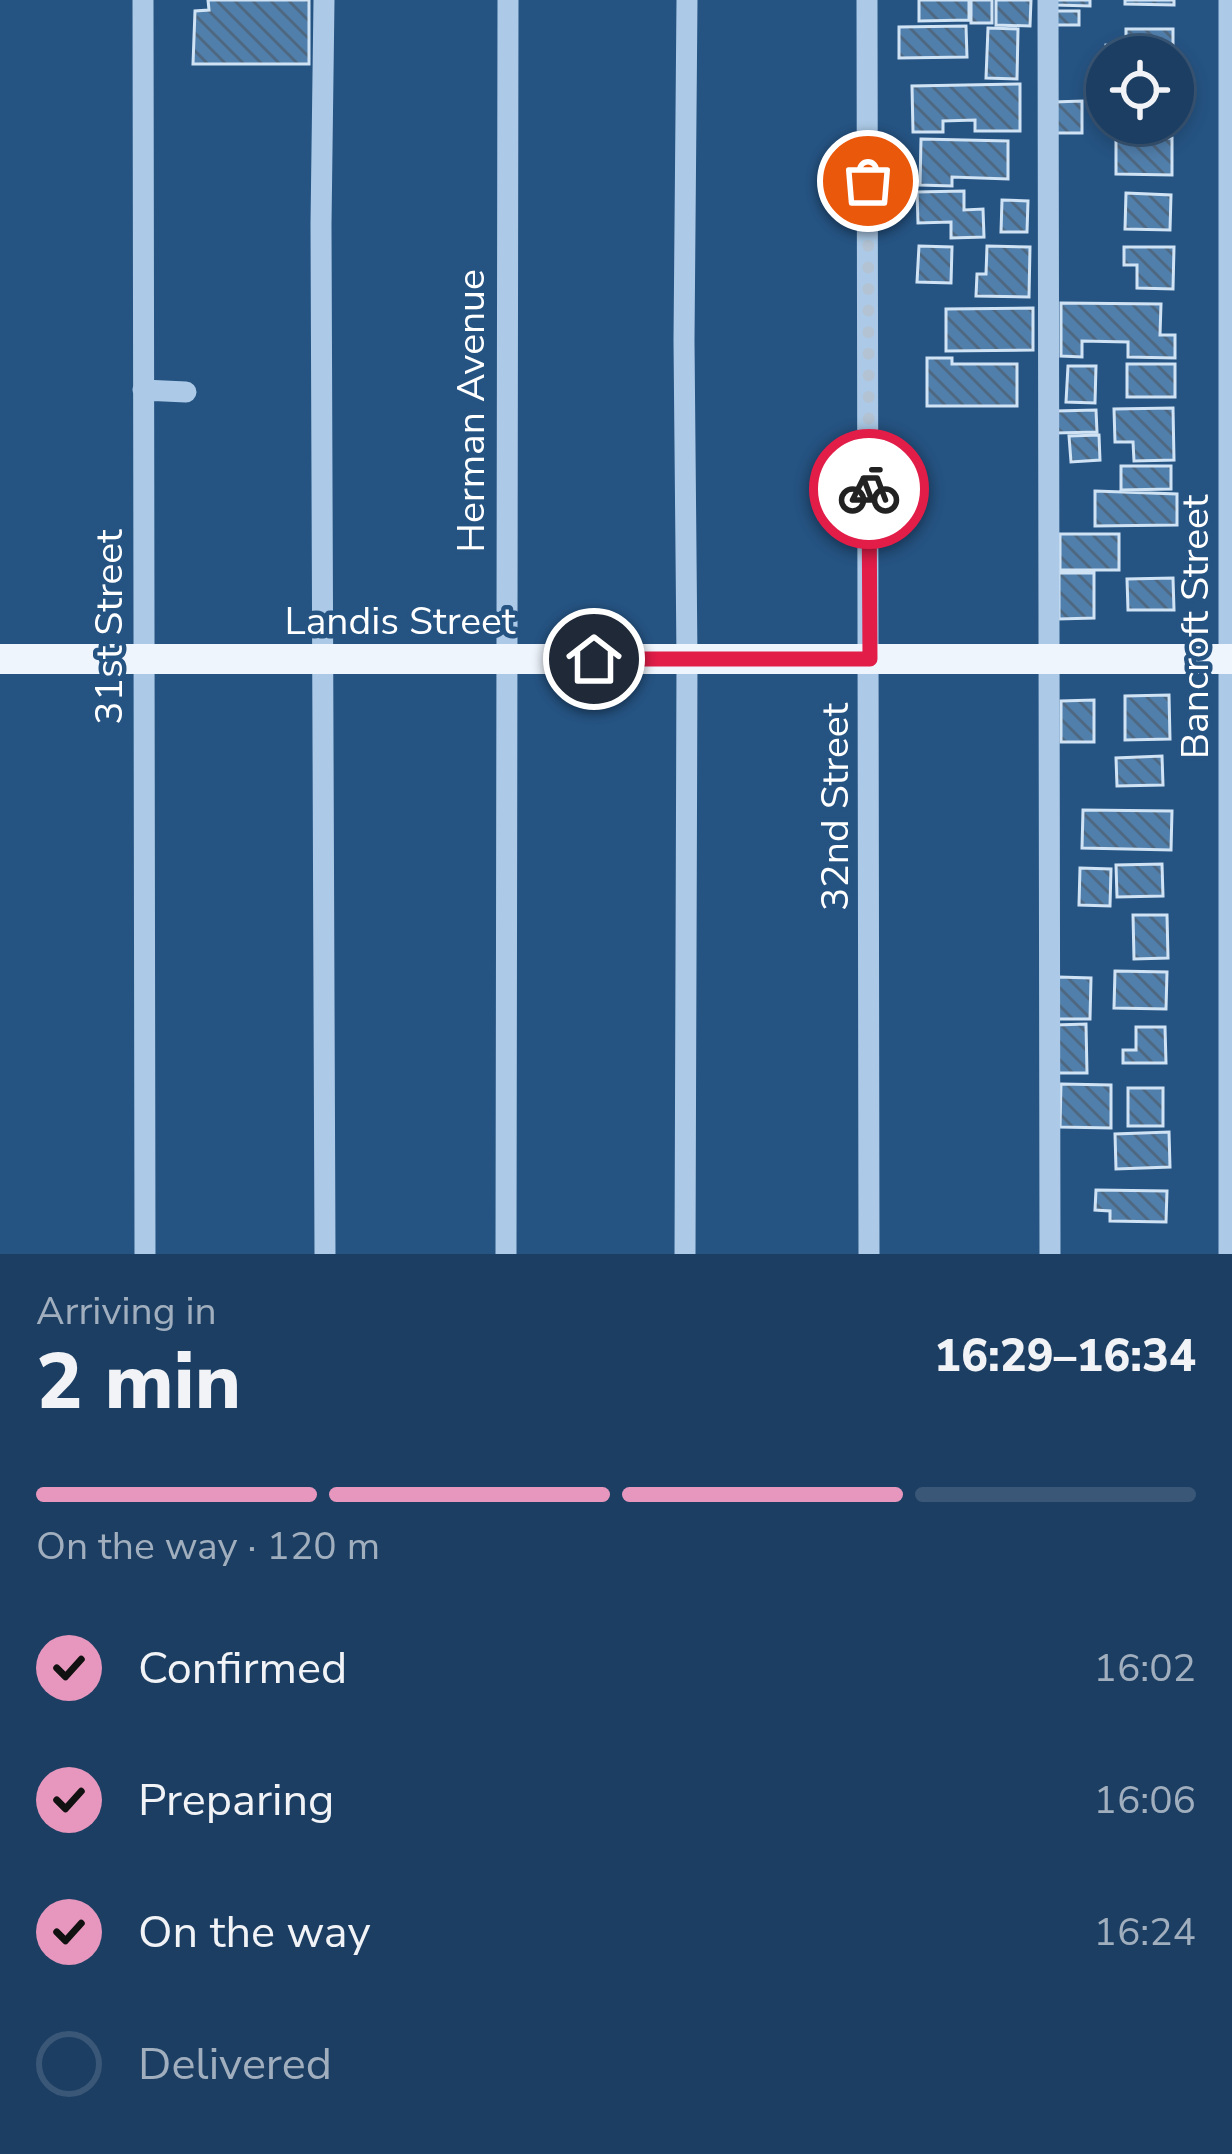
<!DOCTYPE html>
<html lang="en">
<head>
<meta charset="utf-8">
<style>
  :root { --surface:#1c3e62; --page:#254568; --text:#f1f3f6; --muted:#a0aebe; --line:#3a5777; --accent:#e797bd }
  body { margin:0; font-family:"Nunito Sans",sans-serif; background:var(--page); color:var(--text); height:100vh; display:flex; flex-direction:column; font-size:45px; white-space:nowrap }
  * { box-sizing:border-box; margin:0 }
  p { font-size:39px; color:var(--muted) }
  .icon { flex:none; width:66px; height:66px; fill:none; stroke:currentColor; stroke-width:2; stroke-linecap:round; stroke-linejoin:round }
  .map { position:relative; height:1254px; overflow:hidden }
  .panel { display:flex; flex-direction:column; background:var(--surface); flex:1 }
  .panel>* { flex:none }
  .fabs { position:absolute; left:1086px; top:36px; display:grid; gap:24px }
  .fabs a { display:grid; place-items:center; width:108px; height:108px; border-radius:50%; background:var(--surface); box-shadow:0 6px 18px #0003,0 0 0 3px var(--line); font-size:60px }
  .pin { position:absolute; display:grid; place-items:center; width:102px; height:102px; color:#fff; margin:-51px; border:6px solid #fff; border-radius:50%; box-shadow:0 3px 12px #0007 }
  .courier { position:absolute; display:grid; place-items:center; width:120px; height:120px; margin:-60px; border:9px solid #e11d48; border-radius:50%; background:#fff; color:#222; box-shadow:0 3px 15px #0007 }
  .headline em { font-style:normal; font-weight:800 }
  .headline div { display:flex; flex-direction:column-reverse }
  .headline { display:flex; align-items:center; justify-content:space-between; height:204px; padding:0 36px }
  h1 { font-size:78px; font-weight:800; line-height:90px }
  .bar { display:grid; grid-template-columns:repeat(4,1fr); gap:18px 12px; align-content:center; height:144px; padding:0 36px }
  .bar i { height:15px; border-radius:9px; background:var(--line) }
  .bar .on { background:var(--accent) }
  .bar p { grid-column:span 4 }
  ol { padding:0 36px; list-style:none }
  li { display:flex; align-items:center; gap:36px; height:132px }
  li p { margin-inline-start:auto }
  li .icon { padding:12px; border-radius:50%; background:var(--accent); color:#111; stroke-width:4 }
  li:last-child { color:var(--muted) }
  li i { width:66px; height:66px; border:6px solid var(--line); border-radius:50% }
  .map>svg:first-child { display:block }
  .building { fill:url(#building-back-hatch); stroke:#d0e3f5; stroke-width:3 }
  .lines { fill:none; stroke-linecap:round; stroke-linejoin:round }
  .minor { stroke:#accae7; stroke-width:21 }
  .major { stroke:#eef5fd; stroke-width:30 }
  .done { stroke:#b3c3d3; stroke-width:12; stroke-dasharray:0 21.6 }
  .route { stroke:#e11d48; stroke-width:15 }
  .labels { text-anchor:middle; stroke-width:9; stroke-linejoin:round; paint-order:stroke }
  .street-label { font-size:39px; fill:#fff; stroke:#255382 }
</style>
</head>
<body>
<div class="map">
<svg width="1232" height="1254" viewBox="0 0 1232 1254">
  <defs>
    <pattern id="building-back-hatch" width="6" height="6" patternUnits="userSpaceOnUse" patternTransform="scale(3)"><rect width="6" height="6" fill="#517fac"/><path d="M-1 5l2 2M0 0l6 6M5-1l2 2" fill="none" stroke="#4f6881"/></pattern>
  </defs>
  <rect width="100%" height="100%" fill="#255382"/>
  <path class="building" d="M 208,0 L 309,0 L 309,64 L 193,64 L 195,11 L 209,10 Z
    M 919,0 L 969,0 L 969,20 L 919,21 Z
    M 971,0 L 992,0 L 992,23 L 971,23 Z
    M 996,0 L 1031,0 L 1030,26 L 996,25 Z
    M 1056,0 L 1090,0 L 1090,6 L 1056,5 Z
    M 1125,0 L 1174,0 L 1174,5 L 1125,4 Z
    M 1056,11 L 1079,11 L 1079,25 L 1056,25 Z
    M 966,26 L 967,57 L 899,58 L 899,27 Z
    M 988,28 L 1018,29 L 1017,79 L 986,78 Z
    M 1126,29 L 1173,29 L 1173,57 L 1107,57 L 1106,64 L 1106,45 L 1126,46 Z
    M 1020,84 L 1020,131 L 975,131 L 975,120 L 943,121 L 943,132 L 913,132 L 912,86 Z
    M 1082,101 L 1082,133 L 1054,133 L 1054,102 Z
    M 1116,138 L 1172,138 L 1172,175 L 1116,174 Z
    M 921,139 L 1008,141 L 1008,179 L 952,177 L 952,186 L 920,185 Z
    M 964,191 L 964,210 L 983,209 L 984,237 L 951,238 L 951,222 L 918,223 L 917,192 Z
    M 1126,193 L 1171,195 L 1170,230 L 1125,229 Z
    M 1002,200 L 1028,201 L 1027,232 L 1001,232 Z
    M 919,246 L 952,247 L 951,283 L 917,282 Z
    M 987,246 L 1030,247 L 1029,297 L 976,296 L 977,274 L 986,274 Z
    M 1124,247 L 1174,247 L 1173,289 L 1137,288 L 1137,265 L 1124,265 Z
    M 1061,303 L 1161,304 L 1160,335 L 1175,335 L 1175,358 L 1128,357 L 1128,342 L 1082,341 L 1082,357 L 1061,356 Z
    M 1033,308 L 1033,350 L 946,351 L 946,309 Z
    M 927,358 L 952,358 L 952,364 L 1017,364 L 1017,406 L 927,406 Z
    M 1127,364 L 1175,364 L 1175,397 L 1127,397 Z
    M 1068,366 L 1096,366 L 1095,403 L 1066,402 Z
    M 1173,408 L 1174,460 L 1134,461 L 1133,442 L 1115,442 L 1114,409 Z
    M 1096,410 L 1097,432 L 1056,433 L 1056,411 Z
    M 1099,435 L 1100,460 L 1071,462 L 1069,436 Z
    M 1121,466 L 1171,466 L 1171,489 L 1121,490 Z
    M 1095,491 L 1177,494 L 1177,525 L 1095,526 Z
    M 1060,534 L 1119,534 L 1119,570 L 1060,570 Z
    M 1059,573 L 1094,573 L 1094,618 L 1059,619 Z
    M 1173,578 L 1174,610 L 1128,610 L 1127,579 Z
    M 1169,695 L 1170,739 L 1125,740 L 1125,696 Z
    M 1094,700 L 1094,742 L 1061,742 L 1061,701 Z
    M 1162,756 L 1163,785 L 1117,786 L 1116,758 Z
    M 1083,810 L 1172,811 L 1171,850 L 1082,848 Z
    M 1162,864 L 1163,896 L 1117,897 L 1116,865 Z
    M 1080,868 L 1111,869 L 1110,906 L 1079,905 Z
    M 1133,915 L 1167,915 L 1168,958 L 1134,959 Z
    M 1115,971 L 1167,972 L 1166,1009 L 1114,1008 Z
    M 1058,977 L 1091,978 L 1090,1019 L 1058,1019 Z
    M 1086,1024 L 1087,1073 L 1056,1073 L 1056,1025 Z
    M 1136,1027 L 1165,1027 L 1166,1063 L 1123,1063 L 1123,1050 L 1136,1050 Z
    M 1061,1084 L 1111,1085 L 1111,1128 L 1060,1127 Z
    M 1128,1088 L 1163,1088 L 1163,1126 L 1128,1126 Z
    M 1169,1132 L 1170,1167 L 1116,1169 L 1115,1134 Z
    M 1096,1190 L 1167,1191 L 1166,1222 L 1110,1221 L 1110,1211 L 1095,1210 Z"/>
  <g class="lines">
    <path class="minor" d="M 143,0 L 145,1254
      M 324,0 L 321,224 L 325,1254
      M 867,0 L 869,1254
      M 1048,0 L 1050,1254
      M 1229,0 L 1229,1254
      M 143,390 L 186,392
      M 506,1254 L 508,0
      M 685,1254 L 687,659 L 684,340 L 687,0"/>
    <path class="major" d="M 0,659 L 1232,659"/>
  </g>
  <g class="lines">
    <path class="done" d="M 868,181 L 869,489"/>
    <path class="route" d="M 594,659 L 870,659 L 869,489"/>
  </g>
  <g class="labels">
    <g class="street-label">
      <text transform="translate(470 411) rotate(-90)" y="14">Herman Avenue</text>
      <text x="400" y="634">Landis Street</text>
      <text transform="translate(108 627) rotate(-90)" y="14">31st Street</text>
      <text transform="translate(1194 627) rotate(-90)" y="14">Bancroft Street</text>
      <text transform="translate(834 807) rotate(-90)" y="14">32nd Street</text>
    </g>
  </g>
</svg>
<div class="fabs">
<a><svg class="icon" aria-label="locate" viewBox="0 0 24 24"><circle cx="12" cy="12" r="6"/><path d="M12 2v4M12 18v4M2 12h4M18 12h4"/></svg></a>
</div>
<div class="pin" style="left:868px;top:181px;background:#ea580c"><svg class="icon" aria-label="bag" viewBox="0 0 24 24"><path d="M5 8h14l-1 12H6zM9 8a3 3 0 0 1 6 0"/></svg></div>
<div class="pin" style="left:594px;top:659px;background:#1f2937"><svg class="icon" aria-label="home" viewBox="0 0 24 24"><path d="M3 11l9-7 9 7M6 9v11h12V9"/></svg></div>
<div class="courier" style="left:869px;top:489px"><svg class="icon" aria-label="bike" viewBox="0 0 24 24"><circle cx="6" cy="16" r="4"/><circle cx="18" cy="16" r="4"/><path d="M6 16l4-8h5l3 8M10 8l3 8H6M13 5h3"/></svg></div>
</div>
<section class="panel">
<div class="headline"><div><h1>2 min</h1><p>Arriving in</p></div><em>16:29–16:34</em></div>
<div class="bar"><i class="on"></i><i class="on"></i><i class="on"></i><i></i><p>On the way · 120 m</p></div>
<ol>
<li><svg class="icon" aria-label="check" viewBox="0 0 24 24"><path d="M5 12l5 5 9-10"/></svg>Confirmed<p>16:02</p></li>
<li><svg class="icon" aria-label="check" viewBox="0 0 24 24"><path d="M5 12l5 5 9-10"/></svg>Preparing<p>16:06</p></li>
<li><svg class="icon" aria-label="check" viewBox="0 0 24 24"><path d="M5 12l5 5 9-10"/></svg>On the way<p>16:24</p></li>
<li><i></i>Delivered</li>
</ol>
</section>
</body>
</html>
